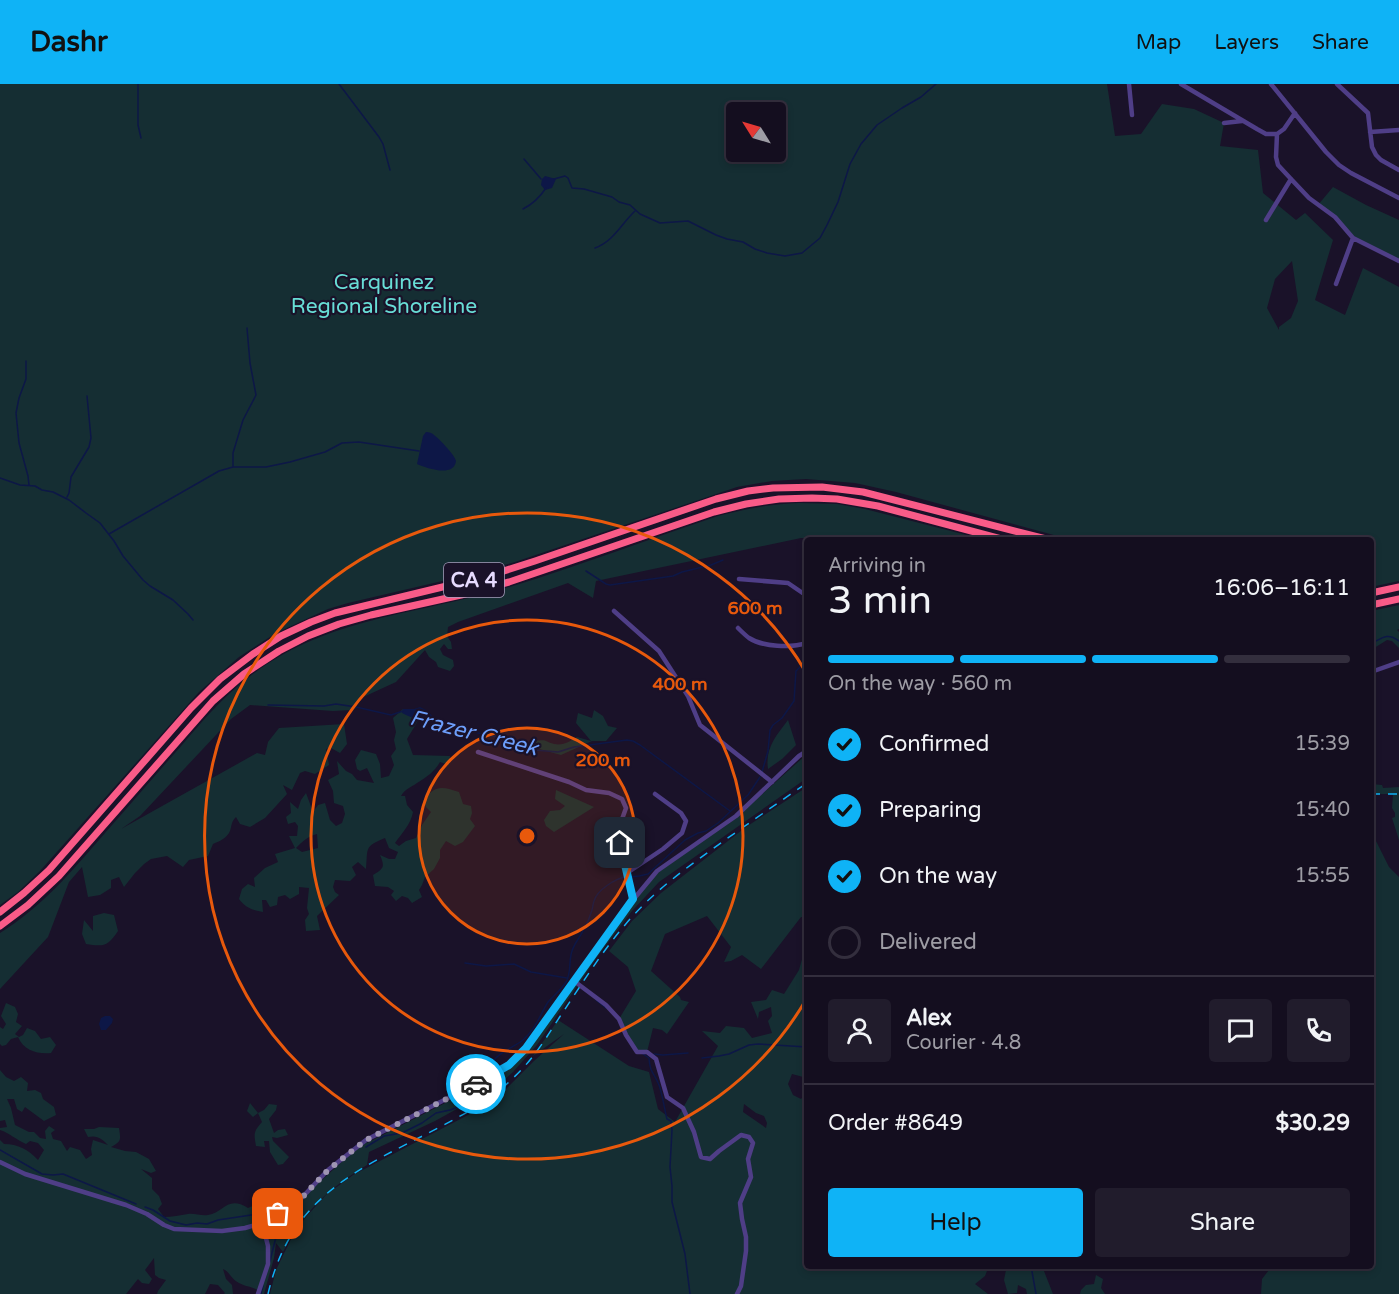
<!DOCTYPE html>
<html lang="en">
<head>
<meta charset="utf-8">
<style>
  :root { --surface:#140e1f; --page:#211c2c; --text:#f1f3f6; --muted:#9d9ca4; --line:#332e3d; --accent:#0fb3f6 }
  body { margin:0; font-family:"Varela Round",sans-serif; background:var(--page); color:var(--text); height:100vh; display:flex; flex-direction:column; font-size:22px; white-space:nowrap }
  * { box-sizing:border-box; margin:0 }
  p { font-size:20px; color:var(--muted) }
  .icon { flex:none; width:33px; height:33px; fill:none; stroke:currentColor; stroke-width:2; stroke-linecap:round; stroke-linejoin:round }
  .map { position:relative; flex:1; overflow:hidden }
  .panel { position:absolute; left:804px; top:453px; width:570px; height:732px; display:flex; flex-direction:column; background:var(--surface); border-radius:6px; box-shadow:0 3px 9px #0003,0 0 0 2px var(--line) }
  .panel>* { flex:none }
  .needle { width:39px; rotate:307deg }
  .tools { position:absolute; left:726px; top:18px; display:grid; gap:12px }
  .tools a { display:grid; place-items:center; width:60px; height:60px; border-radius:6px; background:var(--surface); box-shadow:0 3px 9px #0003,0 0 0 2px var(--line); font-size:30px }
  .pin { position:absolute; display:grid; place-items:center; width:51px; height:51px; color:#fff; margin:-26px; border-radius:12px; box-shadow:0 3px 9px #0006 }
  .courier { position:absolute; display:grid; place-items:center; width:60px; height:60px; margin:-30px; border:4px solid #0fb3f6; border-radius:50%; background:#fff; color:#222; box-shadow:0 2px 8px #0007 }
  .headline em { font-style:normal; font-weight:600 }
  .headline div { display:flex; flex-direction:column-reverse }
  .headline { display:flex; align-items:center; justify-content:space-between; height:102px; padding:0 24px }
  h1 { font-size:39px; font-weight:600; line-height:45px }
  .bar { display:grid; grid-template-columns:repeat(4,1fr); gap:9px 6px; align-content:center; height:72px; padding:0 24px }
  .bar i { height:8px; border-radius:4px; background:var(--line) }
  .bar .selected { background:var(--accent) }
  .bar p { grid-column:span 4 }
  .line { display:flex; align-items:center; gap:15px; padding:0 24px; border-top:2px solid var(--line) }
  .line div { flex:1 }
  .round { display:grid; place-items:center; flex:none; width:63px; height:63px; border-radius:6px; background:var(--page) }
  ol { padding:0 24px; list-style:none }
  li { display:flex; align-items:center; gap:18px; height:66px }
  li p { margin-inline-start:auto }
  li .icon { padding:6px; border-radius:50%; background:var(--accent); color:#111; stroke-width:4 }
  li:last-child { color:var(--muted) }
  li i { width:33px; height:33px; border:3px solid var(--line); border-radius:50% }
  .cta { display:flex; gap:12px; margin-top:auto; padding:12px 24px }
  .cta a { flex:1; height:69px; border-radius:6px; background:var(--accent); color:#111; font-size:24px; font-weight:600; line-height:69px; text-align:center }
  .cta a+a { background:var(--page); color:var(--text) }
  header { display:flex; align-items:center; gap:36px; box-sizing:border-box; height:84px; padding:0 30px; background:var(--accent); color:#111 }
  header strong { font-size:28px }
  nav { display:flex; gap:33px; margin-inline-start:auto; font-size:21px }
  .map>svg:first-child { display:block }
  .green { fill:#152e33; fill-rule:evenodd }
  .water { fill:#0d1747 }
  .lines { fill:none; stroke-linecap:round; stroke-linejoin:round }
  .stream { stroke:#0d1747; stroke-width:1.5 }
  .minor { stroke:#4f3e87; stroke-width:4.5 }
  .highway { stroke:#f95b88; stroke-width:7 }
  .rail { stroke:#0fb3f6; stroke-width:1.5; stroke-dasharray:9 8; stroke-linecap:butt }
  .done { stroke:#9f95b3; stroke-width:6; stroke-dasharray:0 10.8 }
  .route { stroke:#0fb3f6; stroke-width:8 }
  .ring { fill:none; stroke:#e8590c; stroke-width:3 }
  .labels { text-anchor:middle; stroke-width:4.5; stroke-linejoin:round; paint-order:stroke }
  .shield { fill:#1a1229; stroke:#a99fbe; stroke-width:1.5 }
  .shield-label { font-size:20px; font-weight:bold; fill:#e6dbfe }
  .park-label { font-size:21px; fill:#68ddd6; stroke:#1a1229 }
  .water-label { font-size:22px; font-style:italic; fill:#6d9efa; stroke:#1a1229 }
  .centre { fill:#e8590c; stroke:#1a1229; stroke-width:3 }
  .ring-label { font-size:18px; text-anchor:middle; font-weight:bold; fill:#e8590c; stroke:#1a1229; stroke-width:4.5; stroke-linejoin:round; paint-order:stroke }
</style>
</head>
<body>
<header>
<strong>Dashr</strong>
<nav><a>Map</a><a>Layers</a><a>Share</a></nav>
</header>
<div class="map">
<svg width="1399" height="1210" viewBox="0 0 1399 1210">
  <rect width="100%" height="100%" fill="#1a1229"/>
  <path class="green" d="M 0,0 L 1107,0 L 1115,52 L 1141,50 L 1162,20 L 1194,25 L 1224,39 L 1220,62 L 1258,66 L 1263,109 L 1296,136 L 1305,129 L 1333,156 L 1315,216 L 1345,231 L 1363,184 L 1399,203 L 1399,497 L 1371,503 L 1371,456 L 1072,456 L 896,408 L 855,399 L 806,395 L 772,397 L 737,403 L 515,478 L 468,491 L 348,519 L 328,525 L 276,549 L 239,573 L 199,608 L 40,787 L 18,808 L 0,821 ZM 736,28 L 776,28 L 776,68 L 736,68 ZM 1292,177 L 1298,217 L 1291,234 L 1279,243 L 1279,246 L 1267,224 L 1275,195 Z
    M 1333,103 L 1366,121 L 1399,136 L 1399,177 L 1353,154 L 1335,133 L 1318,121 Z
    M 799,419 L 837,420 L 865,425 L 986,456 L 830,456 L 801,454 L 596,497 L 593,514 L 568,499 L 458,538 L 448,543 L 447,552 L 451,558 L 452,565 L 448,565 L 444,560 L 440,565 L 443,571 L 453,576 L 454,582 L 450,587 L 438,583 L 436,578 L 429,573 L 425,566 L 396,598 L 359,615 L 356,624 L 351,626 L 333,627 L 250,621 L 231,635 L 140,732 L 121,745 L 257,669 L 265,671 L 268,658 L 279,644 L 344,640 L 347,660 L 340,669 L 331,664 L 326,665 L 329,681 L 315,690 L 305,687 L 300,689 L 292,706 L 283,701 L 287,710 L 265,734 L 250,743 L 240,740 L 236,733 C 231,738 232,741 230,747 C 227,754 220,757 213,760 L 208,772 L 189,776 L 183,783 L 167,772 L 151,775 L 144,780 L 135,789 L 124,803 L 119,793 L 111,796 L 111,804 L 100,811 L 88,813 L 82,783 L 69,798 L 48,853 L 0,905 L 0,849 C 42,823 73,786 105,749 C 131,720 156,690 182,661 C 203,636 223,613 249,593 C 325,534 414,531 503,505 C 576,483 646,456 718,432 C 745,425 771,420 799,419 Z
    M 1399,521 L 1399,545 L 1397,546 L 1399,548 L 1399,564 L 1392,557 L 1387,556 L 1371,566 L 1371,527 Z
    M 403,625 L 424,627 L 407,655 L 413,671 L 450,672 L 449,681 L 440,678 C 435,687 427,693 417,699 C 410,704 406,704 401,712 L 405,712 L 407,721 L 413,728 C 411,740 402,749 395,759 L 399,762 L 406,757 L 416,754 L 422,741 L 431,728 L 426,723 L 423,717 C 435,701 441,702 459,708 L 463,720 L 471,722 L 472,729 L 470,735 L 475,742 L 463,758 L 455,762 L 446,757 L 440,766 L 440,774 L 434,785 L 425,793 L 422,801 L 419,806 L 422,813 L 412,819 L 408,814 L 402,812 L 396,817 L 391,811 L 394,807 L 388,803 L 375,802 L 373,791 C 384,784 385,783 380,771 L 389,775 L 395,775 L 398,768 L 389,764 L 385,754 C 364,763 368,763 366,785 L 358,778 L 352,783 L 356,791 L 350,797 L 335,796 L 333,803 L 335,808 L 339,811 L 317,832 L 320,846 L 306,847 L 305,836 L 309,830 L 307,824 L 309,804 L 299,803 L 299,810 L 290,815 L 285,811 L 278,813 L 277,821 L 270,823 L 266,816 L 262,816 L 263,828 C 252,826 246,824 239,815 L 242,805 L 248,800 L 255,803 L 254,794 L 265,784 L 278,778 L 275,770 L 295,764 L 289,752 L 297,752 L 298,742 L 295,738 L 288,740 L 286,733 L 291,729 L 290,718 L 298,725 L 301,716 L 306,709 L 313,728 L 318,721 L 325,719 L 330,736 L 336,742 L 342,739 L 345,730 L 343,722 L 334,719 L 333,707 L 328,696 L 339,690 L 337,677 L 346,687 L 352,690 L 357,696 L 374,699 L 367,684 L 360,687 L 357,685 L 355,676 L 361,666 L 376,670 L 380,680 L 381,694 L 389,692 L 394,681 L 391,672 L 396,665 L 394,656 L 396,648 L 393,634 ZM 317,750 L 318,764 L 302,768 L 296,764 C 302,758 308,752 317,750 Z
    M 594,626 L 603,632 L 608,642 L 617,644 L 606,657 L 592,657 L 561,671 L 532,663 L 536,657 C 547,655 545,658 554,660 C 563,662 571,657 577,653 L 591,657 L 576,639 L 578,629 L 592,634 Z
    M 788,636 L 796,661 L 782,675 L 768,685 C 765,664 776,652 788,636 Z
    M 807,670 L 807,694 L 659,798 L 632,827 L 597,873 L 537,961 L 513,988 L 495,1004 L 435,1037 L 369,1068 L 367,1081 C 329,1104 303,1128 283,1168 L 276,1159 L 274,1174 L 264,1210 L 258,1210 L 259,1207 C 252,1202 246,1203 239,1199 C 231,1195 230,1188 223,1185 L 226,1195 L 232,1201 L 233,1210 L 224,1210 L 225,1209 L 218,1201 L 210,1200 L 205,1210 L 157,1210 L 158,1207 L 166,1196 L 159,1194 L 155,1191 L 154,1174 L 145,1186 L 152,1195 L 149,1200 L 142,1199 L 138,1195 L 126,1210 L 0,1210 L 0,1056 L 4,1060 C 18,1060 29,1066 38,1076 L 44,1066 L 38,1059 L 30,1057 L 26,1060 C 16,1056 10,1049 0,1046 L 0,1044 L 7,1043 L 5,1036 L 0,1037 L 0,986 L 6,993 L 14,997 L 21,993 L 28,999 L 27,1007 L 35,1006 L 41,1009 L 43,1015 L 54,1023 L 56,1031 L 44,1037 L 25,1023 L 22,1028 L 17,1025 L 14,1015 L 7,1015 L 11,1024 L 15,1041 L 29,1048 L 34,1048 L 40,1054 L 46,1055 L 45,1047 L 49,1042 L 55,1046 L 51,1049 L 53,1055 L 61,1057 L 67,1067 L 70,1063 L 80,1066 L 86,1075 L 92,1071 L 91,1065 L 93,1056 L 108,1061 C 102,1055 98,1051 88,1053 L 84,1045 L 94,1045 L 99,1043 L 119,1044 C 121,1057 121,1057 111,1063 L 125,1067 L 136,1068 L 149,1075 L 156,1087 L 151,1089 L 141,1085 L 152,1094 L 152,1105 L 159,1112 L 162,1120 L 158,1125 L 164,1133 C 172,1133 180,1131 188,1130 C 194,1129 201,1132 208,1131 C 224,1129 227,1111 248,1124 L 257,1120 L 254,1112 L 264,1107 L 276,1115 L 278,1104 L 285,1108 L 297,1106 L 302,1114 L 366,1056 L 367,1059 L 498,992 L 518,976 L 642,804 L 660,787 L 731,738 Z
    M 1371,700 L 1382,701 L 1383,704 L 1399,703 L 1399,756 L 1392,734 L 1395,733 L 1395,729 L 1392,724 L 1393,710 L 1371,710 Z
    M 807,703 L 807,834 L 801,833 L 761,885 L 742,871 L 731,877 L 724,878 L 731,863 L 707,832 L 665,850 L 651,887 L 680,913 L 681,916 L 689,918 L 667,950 L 662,946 L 653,944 L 647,968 L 637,968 L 619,935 L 636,907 L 628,883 L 609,867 L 632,837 L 661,809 L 746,743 Z
    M 556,706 L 594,723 L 554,748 L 546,742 L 544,736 L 550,727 L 560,726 L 565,722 L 555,715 Z
    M 1371,747 L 1389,783 L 1399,793 L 1399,1210 L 1261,1210 L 1262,1195 L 1272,1182 L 1371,1182 Z
    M 104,829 L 114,831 L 118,847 C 108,862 104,863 86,860 L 82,850 L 84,836 L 93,847 L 93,832 Z
    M 804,868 L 807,868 L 807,994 L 792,990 L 788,1000 L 793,1011 L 801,1015 L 806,1009 L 807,1003 L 807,1182 L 989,1182 L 985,1192 L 975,1200 L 988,1210 L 270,1210 L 276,1186 L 293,1151 L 305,1134 L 326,1111 L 353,1091 L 470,1030 L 503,1008 L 534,977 L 564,950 L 533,972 L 558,936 L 629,982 L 649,988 L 658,1025 L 675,1038 L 718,962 L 702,947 L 720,949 L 726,942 L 744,944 L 752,954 L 772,949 L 768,937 L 772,932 L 771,923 L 759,928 L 758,935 L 751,918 L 766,916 L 772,906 L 784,910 L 799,886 ZM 744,1020 L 756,1029 L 764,1032 L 767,1039 L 766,1044 L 743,1028 Z
    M 6,919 L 15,923 L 18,930 L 16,938 L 22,942 L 15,950 L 19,953 L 23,951 L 27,944 L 35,947 L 41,955 L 50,953 L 56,961 L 51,969 C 37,970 24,967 18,953 L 11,955 L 6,961 L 2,962 L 0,960 L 0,943 L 3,945 L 6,940 L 1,932 Z
    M 250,1019 L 258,1029 L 264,1026 L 269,1020 L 277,1021 L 276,1026 L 269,1035 L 274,1049 L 278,1046 L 285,1045 L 288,1051 L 277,1054 L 272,1053 L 273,1057 L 289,1073 L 283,1080 L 278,1081 L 270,1068 L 269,1057 L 264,1057 L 265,1063 L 256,1062 C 254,1050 253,1048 262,1038 L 258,1029 L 253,1033 L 247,1027 Z
    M 1013,1182 L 1042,1182 L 1053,1210 L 1027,1210 L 1026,1205 L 1018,1201 L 1017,1209 L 1008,1210 L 1004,1196 L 1006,1186 Z
    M 1096,1191 L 1103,1195 L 1101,1204 L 1105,1210 L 1080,1210 L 1081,1206 L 1086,1201 L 1094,1200 Z"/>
  <path class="water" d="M 545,92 L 556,95 L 552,104 L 545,106 L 541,101 L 542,95 Z
    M 426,348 C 427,348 429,348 431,349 C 436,351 456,372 456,377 C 454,394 426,384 417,380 L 423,352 Z
    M 420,623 L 428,627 L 432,632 L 428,638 C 422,638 408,632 402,629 L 403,625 L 414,625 Z
    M 105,932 L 110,932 L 113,935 L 112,939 L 106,946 L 101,946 L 99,940 L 101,934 Z"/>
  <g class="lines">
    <path class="stream" d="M 138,0 L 138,41 L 141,54
      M 339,0 L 379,53 L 383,60 L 390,86
      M 524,75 L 541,95
      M 554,95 L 565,92 L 568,94 L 572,104 L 584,105 L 612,113 L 619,118 L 630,121 L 640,130 L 660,139 L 688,137 L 716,151 L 727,155 L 743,158 L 755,165 L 767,169 L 785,172 L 802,169 L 820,154 L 827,141 L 838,118 L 850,80 L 861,60 L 877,41 L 902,24 L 921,13 L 936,0
      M 523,125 C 533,120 540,113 546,104
      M 595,164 C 614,157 621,140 635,127
      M 26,277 L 26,295 L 19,314 L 16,329 L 19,359 L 28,392 L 29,401
      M 233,382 L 233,369 L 243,336 L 256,311 L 250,279 L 247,244
      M 0,394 L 20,401 L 35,402 L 42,406 L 53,408 L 69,416 L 86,429 L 100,439 L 114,457 L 123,472 L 143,496 L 150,502 L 173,516 L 188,530 L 193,536
      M 67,413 L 69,409 L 71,393 L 89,363 L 91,354 L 87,312
      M 109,450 L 219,387 L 233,383 L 266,383 L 290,378 L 325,368 L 342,359 L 359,358 L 419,367
      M 586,487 L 606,500 L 610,501 L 673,492 L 682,488 L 711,481 L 723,476
      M 1371,560 C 1382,554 1387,548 1399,557
      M 268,621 L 324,622 L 336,620 L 356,623 L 391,631 L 403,627
      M 431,634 L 451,639 L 465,646 L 505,655 L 534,666 L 558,668 L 574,663 L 627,656 L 633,657 L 640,661 L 730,727
      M 762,688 L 768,667 L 770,646 L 773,641 L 782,634 L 794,617 L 796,587 L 807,576
      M 630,793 L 639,792 L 648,790 L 685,756 L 698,749 L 706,747 L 718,739 L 748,711 L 760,693
      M 465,879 L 486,882 L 514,880 L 531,888 L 567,894
      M 596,916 L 606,924
      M 643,970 L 649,974 C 650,990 654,988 659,1001 C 663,1012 664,1024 667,1035 L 671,1037 L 672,1046 L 670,1083 L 672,1102 L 672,1118 L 685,1170 L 690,1210
      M 654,970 L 663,971 L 688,969
      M 702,974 L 719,972 L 729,970 L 749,961 L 758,960 L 807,963
      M 489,990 C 489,971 510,966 523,956 C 535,946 540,931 548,918 C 554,911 561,906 566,898 C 571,890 569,880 571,871 C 572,862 579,855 583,847 C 587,840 590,833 592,826 C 593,823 593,819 594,817 C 597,806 616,794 626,793
      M 366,1063 L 384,1052 L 402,1049 L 422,1039 L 436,1029 L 450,1026 L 461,1022 L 484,1007 L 488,1003 L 488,995
      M 0,1066 L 42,1090 L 53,1091 L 63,1090 L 136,1120
      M 145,1123 L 153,1126 L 170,1137 L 186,1141 L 197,1139 L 207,1140 L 218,1136 L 257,1130 L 267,1131 L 270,1133
      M 274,1136 L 275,1137 L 284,1135 L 290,1128
      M 270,1177 L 277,1149 L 283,1136
      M 1031,1182 L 1036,1210
      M 261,1210 L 263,1202"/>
    <path class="minor" d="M 1129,0 L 1132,31
      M 1181,0 L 1257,45 L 1266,50 L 1277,50
      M 1271,0 L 1326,68 L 1339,81 L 1351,89 L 1399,114
      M 1337,0 L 1368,29 L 1372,63 L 1376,71 L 1381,76 L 1399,86
      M 1295,29 L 1284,45 L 1277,50 L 1276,73 L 1278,81 L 1291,95 L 1309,114 L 1335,133 L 1353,154 L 1399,177
      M 1224,39 L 1242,37
      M 1370,48 L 1399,46
      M 1266,136 L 1291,95
      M 1336,200 L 1353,154
      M 739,495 L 788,499 L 807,512
      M 614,527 L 659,567 L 688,612 L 700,641 L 772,698
      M 738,544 C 741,547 745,551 749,554 C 763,563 791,564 807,559
      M 1371,588 L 1399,578
      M 478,668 L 569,698 L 586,706 L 609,709 L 622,715 L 626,724 L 621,738 L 620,759 L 633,815
      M 627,789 L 663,765 L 682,749 L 686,737 L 681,729 L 655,710
      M 574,897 L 606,921 L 619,935 L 626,951 L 637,968 L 647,968 L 656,975 L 667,1013 L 683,1024 L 694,1048 L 701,1073 L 710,1075 L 719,1067 L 741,1051 L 749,1053 L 753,1059 L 748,1075 L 751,1093 L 740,1119 L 742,1135 L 746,1153 L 746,1167 L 741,1202 L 737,1210
      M 0,1078 L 25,1090 L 126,1121 L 147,1130 L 164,1141 L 174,1145 L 222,1147 L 245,1144 L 262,1139 L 294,1122 L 328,1086 L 366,1056 L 497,989 L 509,981 L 526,964 L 628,822 L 657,787 L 736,732 L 799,672 L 807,667
      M 258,1210 L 268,1180 L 268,1162 L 262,1139"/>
    <path class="highway" d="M 1371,509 L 1399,503
      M 1371,521 L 1399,515
      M 0,828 L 24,809 L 49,786 L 191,624 L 220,595 L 253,570 L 281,552 L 311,538 L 335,529 L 488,492 L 535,477 L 716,415 L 748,407 L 773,404 L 822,403 L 863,408 L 1050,456
      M 0,842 L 28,821 L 59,792 L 213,617 L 244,590 L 279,567 L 308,552 L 339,540 L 371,531 L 461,511 L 509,498 L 714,428 L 746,420 L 779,415 L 812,414 L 837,415 L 878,422 L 1005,456"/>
    <path class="rail" d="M 1371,710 L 1399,710
      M 268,1210 C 291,1111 359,1085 440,1043 C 466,1029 491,1016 512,995 C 531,978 545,956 559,934 C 580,903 600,870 625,841 C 653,807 689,782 725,756 C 752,737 779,718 807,699"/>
  </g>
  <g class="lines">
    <path class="done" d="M 278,1130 L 294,1122 L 328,1086 L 366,1056 L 476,1000"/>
    <path class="route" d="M 476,1000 L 509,981 L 526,964 L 633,815 L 620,759"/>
  </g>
  <circle cx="527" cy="752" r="108" fill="#e8590c" fill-opacity=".12"/>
  <g class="ring">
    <circle cx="527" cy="752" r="108"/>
    <circle cx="527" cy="752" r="216"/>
    <path d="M807 914A323 323 0 1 1 807 590"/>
  </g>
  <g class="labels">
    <rect class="shield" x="444" y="479" width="60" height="34" rx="4.5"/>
    <g class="shield-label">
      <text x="474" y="503">CA 4</text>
    </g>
    <g class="park-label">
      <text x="384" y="205">Carquinez<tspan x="384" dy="24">Regional Shoreline</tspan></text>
    </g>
    <g class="water-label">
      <text transform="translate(474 648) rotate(14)" y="8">Frazer Creek</text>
    </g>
  </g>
  <circle cx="527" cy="752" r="9" class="centre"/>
  <g class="ring-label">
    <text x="755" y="530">600 m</text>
    <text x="680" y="606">400 m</text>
    <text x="603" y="682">200 m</text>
  </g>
</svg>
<div class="tools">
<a><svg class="needle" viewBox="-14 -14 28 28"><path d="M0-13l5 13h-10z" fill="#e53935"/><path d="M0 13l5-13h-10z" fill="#9d9ca4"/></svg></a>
</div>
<div class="pin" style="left:278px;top:1130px;background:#ea580c"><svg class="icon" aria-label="bag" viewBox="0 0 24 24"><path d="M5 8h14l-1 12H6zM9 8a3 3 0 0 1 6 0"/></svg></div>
<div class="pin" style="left:620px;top:759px;background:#1f2937"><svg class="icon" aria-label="home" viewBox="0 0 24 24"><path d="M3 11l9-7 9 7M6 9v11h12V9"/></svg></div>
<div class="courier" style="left:476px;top:1000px"><svg class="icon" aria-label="car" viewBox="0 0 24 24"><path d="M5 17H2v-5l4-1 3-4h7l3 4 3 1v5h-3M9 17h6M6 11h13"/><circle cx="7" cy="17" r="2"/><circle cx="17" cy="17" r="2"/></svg></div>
<section class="panel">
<div class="headline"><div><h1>3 min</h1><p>Arriving in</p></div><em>16:06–16:11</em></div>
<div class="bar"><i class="selected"></i><i class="selected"></i><i class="selected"></i><i></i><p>On the way · 560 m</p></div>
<ol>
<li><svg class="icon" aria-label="check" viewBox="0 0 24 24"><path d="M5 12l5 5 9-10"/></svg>Confirmed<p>15:39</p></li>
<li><svg class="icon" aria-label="check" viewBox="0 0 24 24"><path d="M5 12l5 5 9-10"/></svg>Preparing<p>15:40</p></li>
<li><svg class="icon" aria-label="check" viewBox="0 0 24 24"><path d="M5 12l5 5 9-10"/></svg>On the way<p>15:55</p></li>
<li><i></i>Delivered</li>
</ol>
<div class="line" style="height:108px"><a class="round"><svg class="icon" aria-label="person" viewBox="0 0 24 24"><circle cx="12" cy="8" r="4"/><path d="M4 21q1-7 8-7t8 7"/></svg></a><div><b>Alex</b><p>Courier · 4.8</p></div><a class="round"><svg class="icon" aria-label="chat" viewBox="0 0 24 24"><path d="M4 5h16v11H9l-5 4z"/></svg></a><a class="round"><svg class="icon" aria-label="phone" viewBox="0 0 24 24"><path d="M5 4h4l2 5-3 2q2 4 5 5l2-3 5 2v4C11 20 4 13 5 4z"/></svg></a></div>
<div class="line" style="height:78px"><div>Order #8649</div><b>$30.29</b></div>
<div class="cta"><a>Help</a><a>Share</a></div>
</section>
</div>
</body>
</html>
